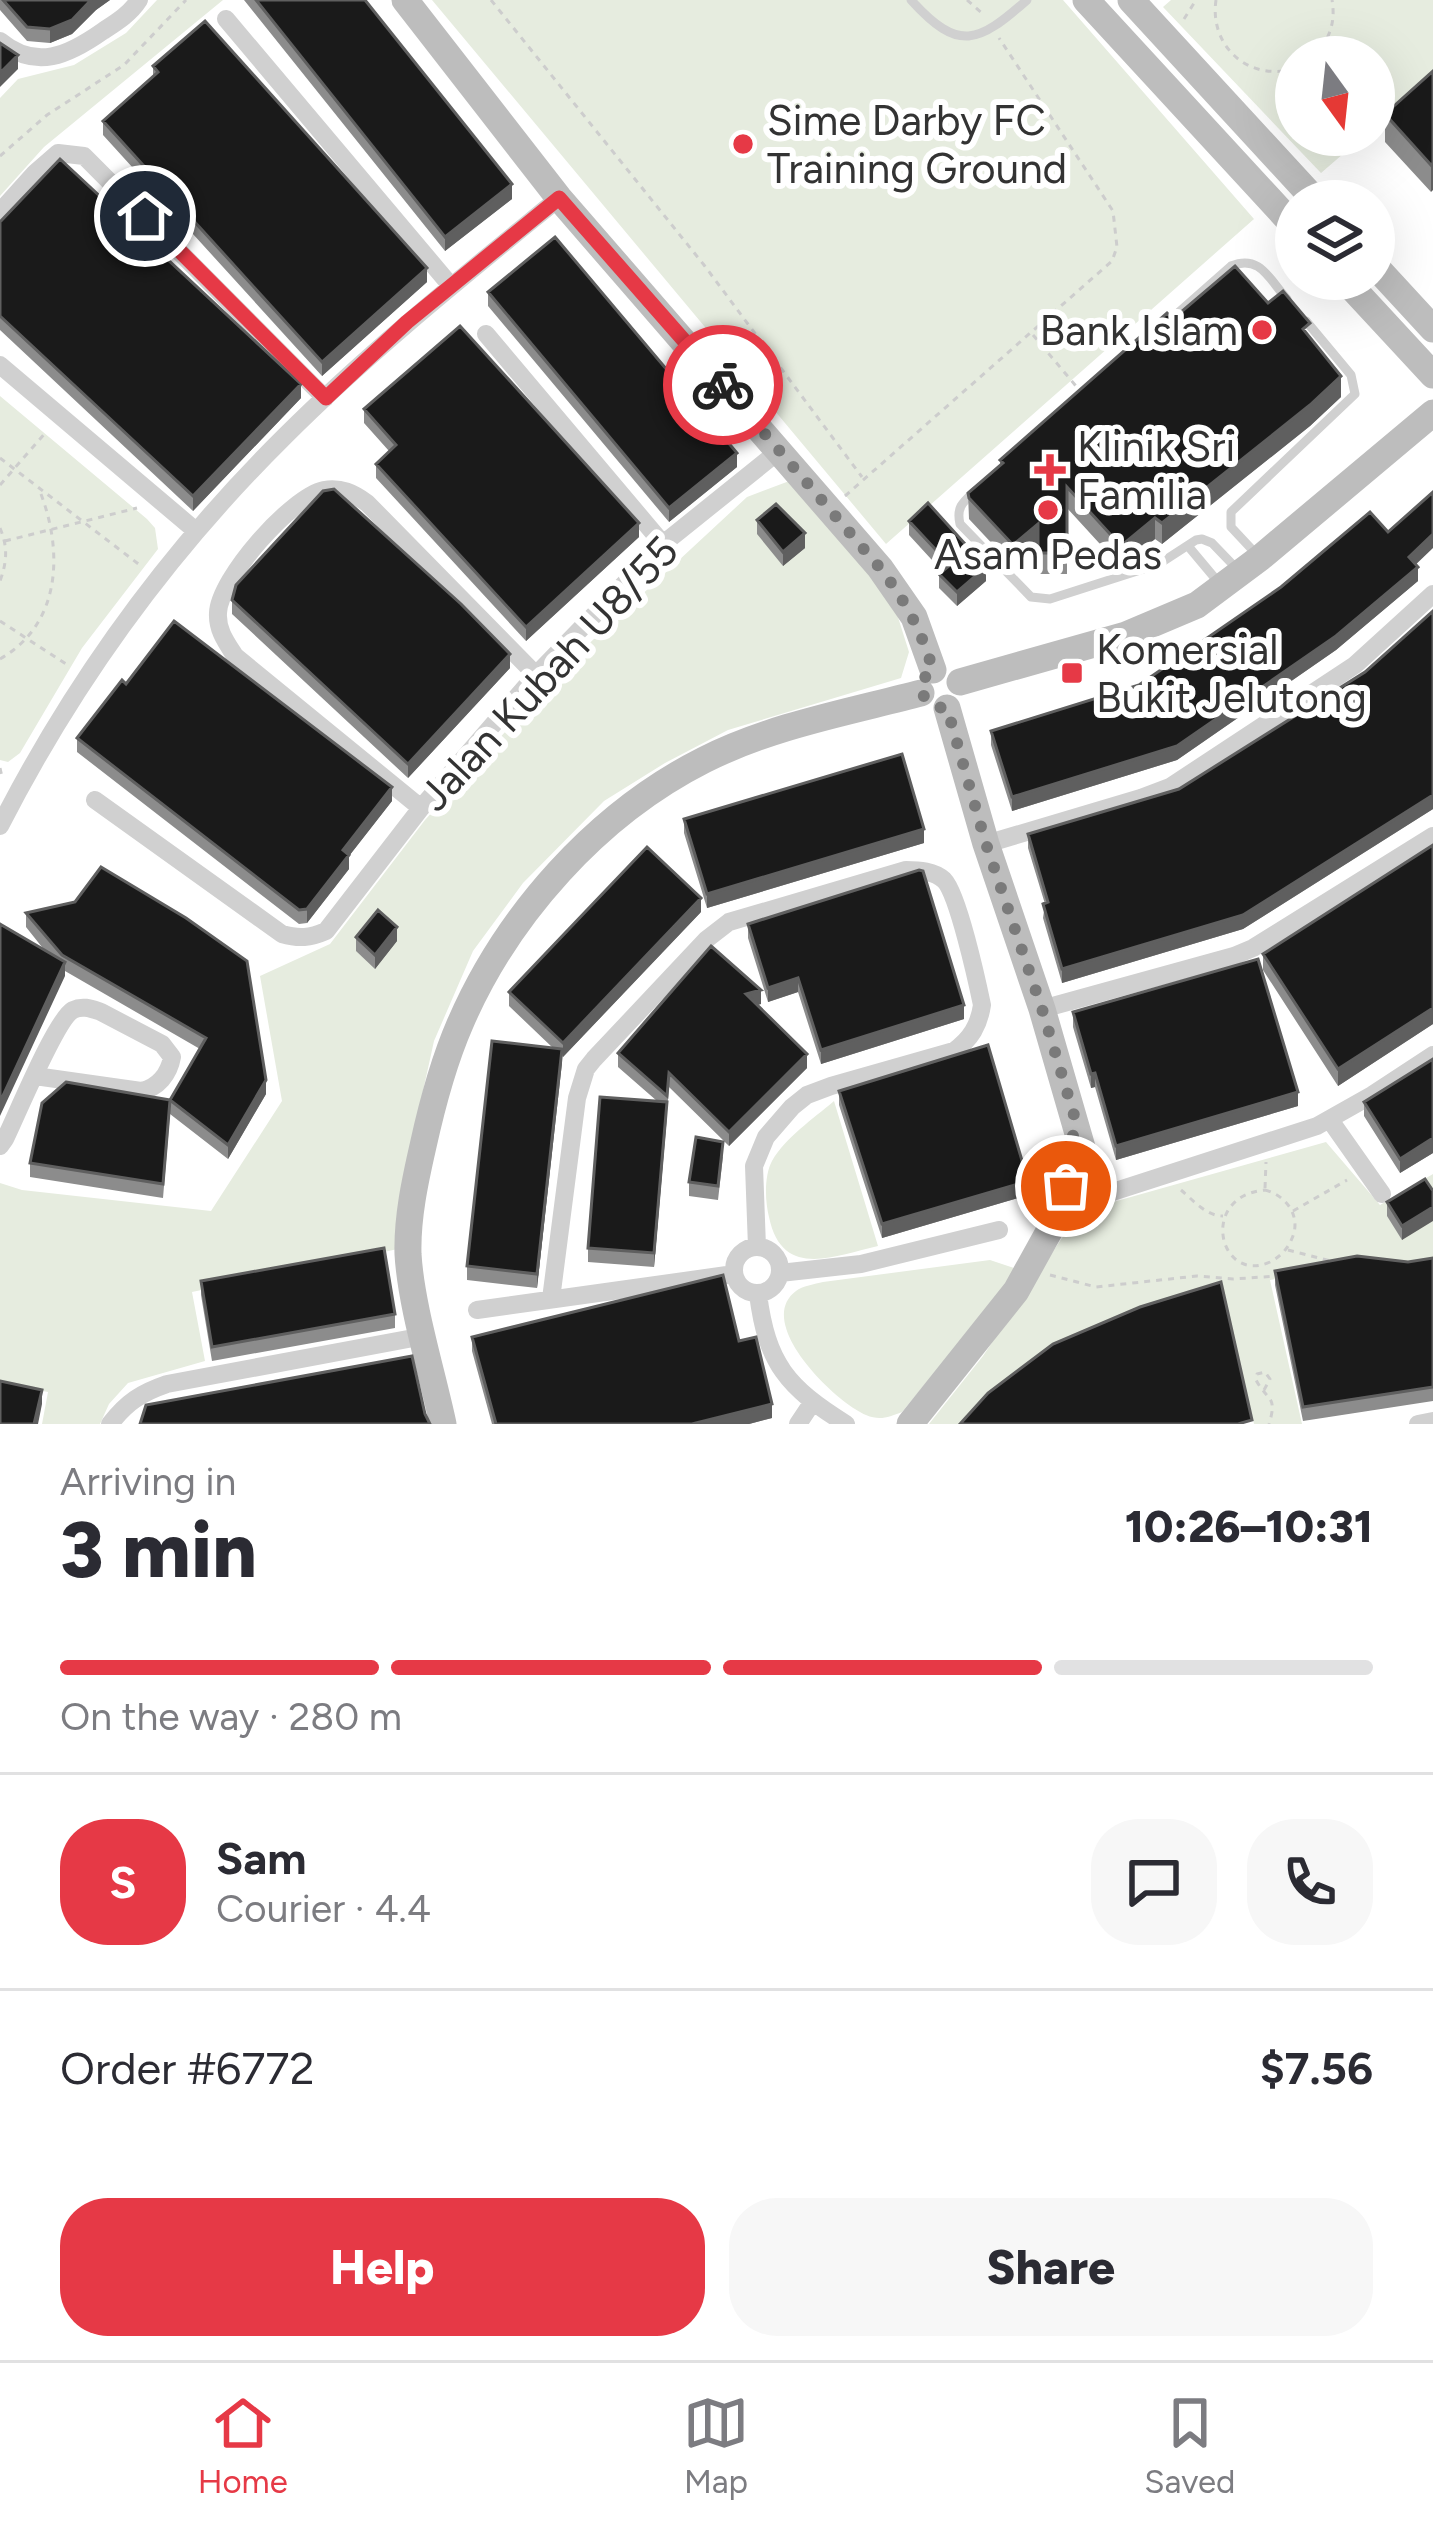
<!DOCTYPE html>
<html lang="en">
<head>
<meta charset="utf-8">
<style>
  :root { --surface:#fff; --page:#f7f7f7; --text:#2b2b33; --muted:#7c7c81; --line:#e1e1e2; --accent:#e63946 }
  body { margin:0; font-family:Figtree,sans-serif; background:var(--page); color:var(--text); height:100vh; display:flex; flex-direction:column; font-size:45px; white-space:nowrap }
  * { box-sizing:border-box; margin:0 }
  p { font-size:39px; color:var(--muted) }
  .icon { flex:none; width:66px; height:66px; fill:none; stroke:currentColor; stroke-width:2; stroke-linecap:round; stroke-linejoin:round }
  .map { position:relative; height:1424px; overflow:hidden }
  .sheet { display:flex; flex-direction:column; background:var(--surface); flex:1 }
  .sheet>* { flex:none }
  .needle { width:78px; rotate:165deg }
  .fabs { position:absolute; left:1275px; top:36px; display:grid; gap:24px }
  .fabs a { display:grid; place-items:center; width:120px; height:120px; border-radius:50%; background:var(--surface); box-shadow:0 12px 48px #0002; font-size:60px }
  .pin { position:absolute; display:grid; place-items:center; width:102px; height:102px; color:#fff; margin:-51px; border:6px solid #fff; border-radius:50%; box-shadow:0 3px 12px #0007 }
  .courier { position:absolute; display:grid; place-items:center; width:120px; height:120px; margin:-60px; border:9px solid #e63946; border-radius:50%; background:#fff; color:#222; box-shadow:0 3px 15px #0007 }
  .head em { font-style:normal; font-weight:800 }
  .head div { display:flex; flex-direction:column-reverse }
  .head { display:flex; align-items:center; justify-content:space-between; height:204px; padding:0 60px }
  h1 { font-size:78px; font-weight:800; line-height:90px }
  .bar { display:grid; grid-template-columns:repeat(4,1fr); gap:18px 12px; align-content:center; height:144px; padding:0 60px }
  .bar i { height:15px; border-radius:9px; background:var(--line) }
  .bar .current { background:var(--accent) }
  .bar p { grid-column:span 4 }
  .line { display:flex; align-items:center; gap:30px; padding:0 60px; border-top:3px solid var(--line) }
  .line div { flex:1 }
  .round { display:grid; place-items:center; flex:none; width:126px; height:126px; border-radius:48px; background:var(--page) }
  .cta { display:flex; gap:24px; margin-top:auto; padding:24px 60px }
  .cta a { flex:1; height:138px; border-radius:48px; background:var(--accent); color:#fff; font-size:48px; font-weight:800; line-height:138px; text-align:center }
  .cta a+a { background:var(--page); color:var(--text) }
  .menu { display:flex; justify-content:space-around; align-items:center; height:168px; border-top:3px solid var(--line); background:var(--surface); font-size:33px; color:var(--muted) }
  .menu a { display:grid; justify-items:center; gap:6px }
  .menu .current { color:var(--accent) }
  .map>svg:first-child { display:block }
  .green { fill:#e6ecdf }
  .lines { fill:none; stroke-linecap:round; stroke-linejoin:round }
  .path { stroke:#cdcdcd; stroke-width:3; stroke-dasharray:6 6; stroke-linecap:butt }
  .lane { stroke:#d0d0d0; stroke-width:9 }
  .street { stroke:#d0d0d0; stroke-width:18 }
  .secondary { stroke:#bdbdbd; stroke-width:27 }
  .wall { fill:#8c8c8c }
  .shaded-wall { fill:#5f5f5f }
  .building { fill:#1a1a1a; stroke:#5f5f5f; stroke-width:3 }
  .done { stroke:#7a7a7a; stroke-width:12; stroke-dasharray:0 21.6 }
  .route { stroke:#e63946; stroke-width:15 }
  .poi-dot { fill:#e63946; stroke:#fff; stroke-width:4.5 }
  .labels { text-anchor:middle; stroke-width:12; stroke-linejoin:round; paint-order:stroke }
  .poi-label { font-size:42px; fill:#333; stroke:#fff; text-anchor:start }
  .street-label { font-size:42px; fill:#333; stroke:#fff }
</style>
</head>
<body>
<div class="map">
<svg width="1433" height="1424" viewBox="0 0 1433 1424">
  <rect width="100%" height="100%" fill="#fff"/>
  <path class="green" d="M 157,0 L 223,0 L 44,147 L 0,196 L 0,98 L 18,79 L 74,65 L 126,33 Z
    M 432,0 L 1063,0 L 1254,219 L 886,544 Z
    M 1171,0 L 1433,0 L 1433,77 L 1374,127 L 1374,57 L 1296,57 L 1296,135 L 1365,135 L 1321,173 L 1163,7 Z
    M 0,396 L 147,519 L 155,528 L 158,549 L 82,648 L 20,753 L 8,762 L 0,760 Z
    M 792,480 L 890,592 L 909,652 L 901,678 L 728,730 L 665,763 L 604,801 L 523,883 L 473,951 L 434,1041 L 412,1141 L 398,1249 L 192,1292 L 205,1361 L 128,1383 L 109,1404 L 100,1424 L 42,1424 L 48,1392 L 0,1383 L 0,1183 L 22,1190 L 211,1211 L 282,1101 L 260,976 L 330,944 L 425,820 L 567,664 L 747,497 Z
    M 834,1101 L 878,1246 C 834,1256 782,1280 769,1217 C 765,1201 764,1176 772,1161 C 786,1137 813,1119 834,1101 Z
    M 1326,1142 L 1380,1205 L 1433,1174 L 1433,1264 L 1347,1266 L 1270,1280 L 1302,1424 L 1254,1424 L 1223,1291 L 964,1424 L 929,1424 L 983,1356 L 1072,1223 L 1084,1213 L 1106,1204 Z
    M 990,1260 L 1017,1269 L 1004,1289 L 902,1412 C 889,1417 880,1421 866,1415 C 836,1403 753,1323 796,1291 C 802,1286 815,1284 823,1282 Z"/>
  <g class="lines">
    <path class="path" d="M 491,0 L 704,265 L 862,477
      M 967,0 L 984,15
      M 1216,0 C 1209,47 1250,83 1296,68
      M 1184,19 L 1196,0
      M 1314,57 C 1329,40 1336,23 1332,0
      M 0,156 L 47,115 L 124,65 L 186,0
      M 1033,335 L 1081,392
      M 0,458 L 141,566
      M 0,485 L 46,432
      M 845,496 L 1112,261 L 1117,247 L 1113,211 L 999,38
      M 0,528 C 8,547 7,562 0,581
      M 5,541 L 137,508
      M 0,621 L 69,666
      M 0,659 C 63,623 63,548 39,489
      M 0,768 L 2,777
      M 1265,1188 L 1266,1162
      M 1181,1190 C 1193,1200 1206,1216 1223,1216
      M 1265,1190 C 1284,1195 1299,1212 1294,1233 C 1290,1246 1282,1256 1270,1262 C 1219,1285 1198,1196 1265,1190 Z
      M 1293,1211 L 1347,1180
      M 1288,1250 L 1331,1261
      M 1050,1275 L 1096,1287 L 1197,1276 L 1233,1279 L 1278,1276
      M 1264,1390 L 1270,1379 L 1265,1372 L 1257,1374 L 1256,1380 C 1267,1401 1278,1395 1269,1424"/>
    <path class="lane" d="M 911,0 C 959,53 978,43 1027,0
      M 1163,326 L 1231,266 C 1260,254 1269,279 1287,299
      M 975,491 C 963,502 956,507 960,524 L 1031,597 L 1050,599 L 1159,564 L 1196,540 L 1202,539 L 1212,543 L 1237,569
      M 1188,546 L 1219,583
      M 1259,557 L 1231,527 L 1231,512 L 1355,394 L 1351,375 L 1306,321"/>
    <path class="street" d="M 226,19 L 451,286
      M 0,41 C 36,71 69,55 103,31 C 117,22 130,14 139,0
      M 0,212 L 35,173 L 58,153 L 84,156 L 325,398
      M 486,334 L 663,544
      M 0,365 L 196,531
      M 95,800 L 282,934 C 299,939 310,938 326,931 L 421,808 L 536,675 L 663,544 L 780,450
      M 421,808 L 235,656 C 226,642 217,630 218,613 C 219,579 291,497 324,490 C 341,487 353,493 367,503 L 536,675
      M 0,826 C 73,683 170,550 284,437 C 370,351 465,275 559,198
      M 986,844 L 1141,798 L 1170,787 L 1355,665 L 1433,594
      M 1042,1009 L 1234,956 L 1253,948 L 1433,836
      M 1330,1120 L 1382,1194
      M 0,1146 L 5,1139 C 16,1117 56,1019 73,1010 C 83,1005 92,1009 101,1012 L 162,1044 L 172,1057 C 169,1074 158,1088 141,1091 L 35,1076
      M 1094,1198 L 1317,1126 L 1372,1095 L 1433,1055
      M734 1270a23 23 0 1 1 46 0a23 23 0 1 1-46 0Z
      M 780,1273 L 861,1264 L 999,1230
      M 758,1294 C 767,1364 787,1387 846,1424
      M 551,1299 L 577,1098 L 586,1069 L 594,1059 L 707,939 L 729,922 L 906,870 C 919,870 934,871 944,880 C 958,894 977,981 982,1005 C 979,1025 971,1039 954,1051 L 831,1086 L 807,1095 L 792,1107 L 766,1137 L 754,1166 L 757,1247
      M 477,1310 L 734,1274
      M 110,1424 C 127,1402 141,1393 167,1384 L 424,1336
      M 798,1424 L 812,1403
      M 1418,1424 L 1433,1421"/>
    <path class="secondary" d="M 405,0 L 559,198 L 880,568 L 914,617 L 933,670
      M 1086,0 L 1296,228
      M 1131,0 L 1316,201
      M 1374,265 L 1433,329
      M 1344,279 L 1433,375
      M 960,682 L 1126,635 L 1197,605 L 1260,558 L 1433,413
      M 947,708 L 986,844 L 1042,1009 L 1090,1175
      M1066 1188a16 16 0 1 1 32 0a16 16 0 1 1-32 0Z
      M 443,1424 C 432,1372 411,1306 408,1254 C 407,1218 415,1181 423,1146 C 432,1105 443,1063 460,1024 C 507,915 597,814 704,760 C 771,726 848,712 921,693
      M 910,1424 L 1016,1291 L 1052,1226 L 1067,1192"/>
  </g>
  <path class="wall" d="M 0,0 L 110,0 L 96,10 L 72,34 L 50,43 L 27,41 L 0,10 Z
    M 244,0 L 365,0 L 512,199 L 445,251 Z
    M 153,66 L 427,282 L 322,376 L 103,135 L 103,121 L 153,76 Z
    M 1433,71 L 1431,192 L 1385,142 L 1385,114 Z
    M 0,222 L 301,398 L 193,511 L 0,330 Z
    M 488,292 L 737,467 L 669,522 L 488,306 Z
    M 1268,303 L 1310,337 L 1341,397 L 1310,426 L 1162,544 L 1155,539 L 1121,567 L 1067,508 L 1067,574 L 1038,574 L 1038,545 L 1013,566 L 969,519 L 968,493 L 1000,465 L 1000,460 L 1173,319 Z
    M 364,409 L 639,537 L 526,641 L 376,478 L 376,464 L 389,451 L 364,423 Z
    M 757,520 L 805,548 L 783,566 L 757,534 Z
    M 909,521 L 986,581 L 957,606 L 939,588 L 939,574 L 942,571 L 909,535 Z
    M 1416,565 L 1418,581 L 1336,650 L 1177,760 L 1012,811 L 991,745 L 991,731 L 1139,685 Z
    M 232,600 L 510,668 L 408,778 L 232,614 Z
    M 1433,611 L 1433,809 L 1243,929 L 1062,983 L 1043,918 L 1045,904 L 1028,848 L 1028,834 L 1179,789 L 1365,672 Z
    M 77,738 L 392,801 L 349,856 L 349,869 L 307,923 L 299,924 L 77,752 Z
    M 684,819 L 924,843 L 707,908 L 684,833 Z
    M 1433,845 L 1433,1024 L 1338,1086 L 1263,970 L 1263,954 Z
    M 75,902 L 266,1094 L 228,1159 L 170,1114 L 163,1198 L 30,1177 L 30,1163 L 170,1100 L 200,1049 L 65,971 L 65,976 L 26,927 L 26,913 Z
    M 701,912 L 563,1057 L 562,1056 L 537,1288 L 467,1280 L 467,1266 L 553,1048 L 509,1006 L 509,992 Z
    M 748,924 L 964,1019 L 821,1064 L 798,992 L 768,1002 L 748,938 Z
    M 356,937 L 397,941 L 375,969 L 356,951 Z
    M 711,946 L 761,1004 L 757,1005 L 807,1068 L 729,1146 L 669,1087 L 654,1267 L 588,1262 L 588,1248 L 657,1101 L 618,1067 L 618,1053 Z
    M 1073,1012 L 1298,1106 L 1116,1160 L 1095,1087 L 1091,1088 L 1073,1027 Z
    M 1433,1059 L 1433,1153 L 1400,1173 L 1364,1116 L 1364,1102 Z
    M 839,1091 L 1028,1195 L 882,1238 L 839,1105 Z
    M 723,1156 L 718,1200 L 689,1196 L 689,1182 Z
    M 1433,1191 L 1402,1240 L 1387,1216 L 1387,1202 Z
    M 1433,1258 L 1433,1401 L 1303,1421 L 1275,1285 L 1275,1271 L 1408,1262 Z
    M 201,1281 L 395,1314 L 395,1328 L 212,1361 L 201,1295 Z
    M 472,1337 L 739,1341 L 772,1418 L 749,1424 L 492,1424 L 472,1351 Z"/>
  <path class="shaded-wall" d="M 91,0 L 110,0 L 96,10 L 72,34 L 50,43 L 50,29 Z
    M 18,55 L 18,69 L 0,87 L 0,73 Z
    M 1433,163 L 1433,190 L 1431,192 L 1431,165 Z
    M 512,184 L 512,199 L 445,251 L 445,237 Z
    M 427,268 L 427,282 L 322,376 L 322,362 Z
    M 1341,376 L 1341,397 L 1310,426 L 1162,544 L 1162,523 Z
    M 301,384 L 301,398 L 193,511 L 193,496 Z
    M 737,453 L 737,467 L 669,522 L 669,508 Z
    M 1155,518 L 1155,539 L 1121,567 L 1121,546 Z
    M 639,523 L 639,537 L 526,641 L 526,627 Z
    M 1038,524 L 1038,545 L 1013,566 L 1013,545 Z
    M 805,533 L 805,548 L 783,566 L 783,552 Z
    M 1433,534 L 1433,548 L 1409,571 L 1409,557 Z
    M 986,567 L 986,581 L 957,606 L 957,592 Z
    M 1418,567 L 1418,581 L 1336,650 L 1177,760 L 1012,811 L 1012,797 Z
    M 510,654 L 510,668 L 408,778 L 408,764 Z
    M 392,787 L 392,801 L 349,856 L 349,869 L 307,923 L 307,909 L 343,850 Z
    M 1433,795 L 1433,809 L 1243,929 L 1062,983 L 1062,969 Z
    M 924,829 L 924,843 L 707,908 L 707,894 Z
    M 701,898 L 701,912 L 563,1057 L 563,1043 Z
    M 397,927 L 397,941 L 375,969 L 375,955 Z
    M 65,962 L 65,976 L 0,1116 L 0,1102 Z
    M 798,978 L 798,992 L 768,1002 L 768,988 Z
    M 761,990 L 761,1004 L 746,1008 L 746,994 Z
    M 964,1005 L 964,1019 L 821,1064 L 821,1050 Z
    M 1433,1008 L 1433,1024 L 1338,1086 L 1338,1069 Z
    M 562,1049 L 562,1063 L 537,1288 L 537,1274 Z
    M 807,1054 L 807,1068 L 729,1146 L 729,1132 Z
    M 1095,1073 L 1095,1087 L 1091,1088 L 1091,1074 Z
    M 266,1080 L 266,1094 L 228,1159 L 228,1145 Z
    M 1298,1092 L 1298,1106 L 1116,1160 L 1116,1146 Z
    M 667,1102 L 667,1116 L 654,1267 L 654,1253 Z
    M 1433,1138 L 1433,1153 L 1400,1173 L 1400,1159 Z
    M 1028,1181 L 1028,1195 L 882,1238 L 882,1224 Z
    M 1433,1207 L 1433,1221 L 1402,1240 L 1402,1226 Z
    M 42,1390 L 42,1404 L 38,1424 L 34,1424 Z
    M 772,1404 L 772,1418 L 749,1424 L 692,1424 Z"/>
  <path class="building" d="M 3,0 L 91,0 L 72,20 L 50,29 L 27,27 Z
    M 256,0 L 365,0 L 512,184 L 445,237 Z
    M 205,21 L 427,268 L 322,362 L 103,121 L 158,72 L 153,66 Z
    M 0,43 L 18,55 L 0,73 Z
    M 1433,71 L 1433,163 L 1431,165 L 1385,114 Z
    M 60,159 L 301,384 L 193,496 L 0,316 L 0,222 Z
    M 555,237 L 737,453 L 669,508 L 488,292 Z
    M 1235,266 L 1268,303 L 1283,291 L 1310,323 L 1303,329 L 1341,376 L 1310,405 L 1162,523 L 1155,518 L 1121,546 L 1067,487 L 1067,553 L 1038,553 L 1038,524 L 1013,545 L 969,498 L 968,493 L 1003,463 L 1000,460 L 1167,313 L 1173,319 Z
    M 460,326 L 639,523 L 526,627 L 376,464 L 396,445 L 364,409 Z
    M 334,489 L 461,604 L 510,654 L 408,764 L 232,600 L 236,585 L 323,491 Z
    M 1433,492 L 1433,534 L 1409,557 L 1418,567 L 1336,636 L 1177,746 L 1012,797 L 991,731 L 1139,685 L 1281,587 L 1370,512 L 1388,532 Z
    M 928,503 L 986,567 L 957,592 L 939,574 L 950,565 L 909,521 Z
    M 776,504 L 805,533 L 783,552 L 757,520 Z
    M 1433,611 L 1433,795 L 1243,915 L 1062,969 L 1043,904 L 1048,902 L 1028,834 L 1179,789 L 1365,672 Z
    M 174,621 L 392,787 L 343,850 L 349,855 L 307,909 L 299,910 L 77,738 L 122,680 L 126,684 Z
    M 902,754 L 924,829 L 707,894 L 684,819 Z
    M 1433,845 L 1433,1008 L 1338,1069 L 1263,954 Z
    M 647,847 L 701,898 L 563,1043 L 509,992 Z
    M 101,867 L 186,918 L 247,961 L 266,1080 L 228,1145 L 170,1100 L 206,1038 L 62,955 L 26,913 L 75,902 Z
    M 919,870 L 923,871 L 964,1005 L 821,1050 L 798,978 L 768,988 L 748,924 Z
    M 378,910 L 397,927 L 375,955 L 356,937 Z
    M 0,924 L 65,962 L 0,1102 Z
    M 711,946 L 761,990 L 746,994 L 807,1054 L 729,1132 L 669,1073 L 667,1096 L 618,1053 Z
    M 1258,959 L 1298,1092 L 1116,1146 L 1095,1073 L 1091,1074 L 1073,1012 Z
    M 492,1041 L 562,1049 L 537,1274 L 467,1266 Z
    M 988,1045 L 1028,1181 L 882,1224 L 839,1091 Z
    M 1433,1059 L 1433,1138 L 1400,1159 L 1364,1102 Z
    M 66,1082 L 170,1100 L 163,1184 L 30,1163 L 42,1103 Z
    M 600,1097 L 667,1102 L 654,1253 L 588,1248 Z
    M 696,1137 L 723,1142 L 718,1186 L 689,1182 Z
    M 1425,1179 L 1433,1191 L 1433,1207 L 1402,1226 L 1387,1202 Z
    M 384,1248 L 395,1314 L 212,1347 L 201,1281 Z
    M 1357,1256 L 1408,1262 L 1433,1258 L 1433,1387 L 1303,1407 L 1275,1271 Z
    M 723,1275 L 739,1341 L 756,1337 L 772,1404 L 692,1424 L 496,1424 L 472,1337 Z
    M 1221,1282 L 1252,1420 L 1238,1424 L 960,1424 L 988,1393 L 1053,1344 L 1140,1307 Z
    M 412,1356 L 425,1414 L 430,1424 L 140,1424 L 146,1405 Z
    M 0,1381 L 42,1390 L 34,1424 L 0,1424 Z"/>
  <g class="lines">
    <path class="done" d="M 723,385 L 880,568 C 905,600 921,630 933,670 L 922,680 L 921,693 L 934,707 L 947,708 L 986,844 L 1042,1009 L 1074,1115 L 1071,1176 L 1066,1186"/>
    <path class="route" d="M 145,216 L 326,398 L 407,322 L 559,198 L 723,385"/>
  </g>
  <g class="poi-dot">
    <circle cx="743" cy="144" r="12"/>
    <circle cx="1262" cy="330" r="12"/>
    <path d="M1044 452h12v12h12v12h-12v12h-12v-12h-12v-12h12z"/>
    <circle cx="1048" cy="510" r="12"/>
    <rect x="1060" y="661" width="24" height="24" rx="6"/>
  </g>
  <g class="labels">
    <g class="poi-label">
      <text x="767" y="135">Sime Darby FC<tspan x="767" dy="48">Training Ground</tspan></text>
      <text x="1238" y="345" text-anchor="end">Bank Islam</text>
      <text x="1077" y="461">Klinik Sri<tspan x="1077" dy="48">Familia</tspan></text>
      <text x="1048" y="569" text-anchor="middle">Asam Pedas</text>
      <text x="1096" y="664">Komersial<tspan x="1096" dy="48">Bukit Jelutong</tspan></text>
    </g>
    <g class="street-label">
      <text transform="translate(548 673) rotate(-47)" y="15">Jalan Kubah U8/55</text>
    </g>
  </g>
</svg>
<div class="fabs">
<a><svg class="needle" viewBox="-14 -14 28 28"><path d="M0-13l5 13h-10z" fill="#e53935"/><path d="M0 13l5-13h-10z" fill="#7c7c81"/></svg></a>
<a><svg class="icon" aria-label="layers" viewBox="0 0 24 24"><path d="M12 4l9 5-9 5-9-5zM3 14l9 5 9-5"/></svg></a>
</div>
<div class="pin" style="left:1066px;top:1186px;background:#ea580c"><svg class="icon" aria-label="bag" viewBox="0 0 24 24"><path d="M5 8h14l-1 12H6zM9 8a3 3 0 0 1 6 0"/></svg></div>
<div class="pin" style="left:145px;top:216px;background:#1f2937"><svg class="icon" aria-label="home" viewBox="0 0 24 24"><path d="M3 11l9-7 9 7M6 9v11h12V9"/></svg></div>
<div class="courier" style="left:723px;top:385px"><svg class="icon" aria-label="bike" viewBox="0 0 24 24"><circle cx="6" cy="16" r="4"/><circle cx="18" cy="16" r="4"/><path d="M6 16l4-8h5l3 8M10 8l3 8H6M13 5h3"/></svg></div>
</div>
<section class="sheet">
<div class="head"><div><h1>3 min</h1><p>Arriving in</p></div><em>10:26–10:31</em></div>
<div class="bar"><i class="current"></i><i class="current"></i><i class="current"></i><i></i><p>On the way · 280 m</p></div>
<div class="line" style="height:216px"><b class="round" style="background:var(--accent);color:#fff">S</b><div><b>Sam</b><p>Courier · 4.4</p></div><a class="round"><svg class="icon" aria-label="chat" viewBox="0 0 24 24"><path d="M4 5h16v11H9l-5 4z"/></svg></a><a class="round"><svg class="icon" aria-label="phone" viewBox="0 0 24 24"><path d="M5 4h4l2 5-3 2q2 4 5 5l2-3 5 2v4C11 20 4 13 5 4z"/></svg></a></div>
<div class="line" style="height:156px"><div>Order #6772</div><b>$7.56</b></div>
<div class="cta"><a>Help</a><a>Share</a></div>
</section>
<nav class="menu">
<a class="current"><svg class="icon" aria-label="home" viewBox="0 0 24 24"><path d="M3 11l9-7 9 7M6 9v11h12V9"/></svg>Home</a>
<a><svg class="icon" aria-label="map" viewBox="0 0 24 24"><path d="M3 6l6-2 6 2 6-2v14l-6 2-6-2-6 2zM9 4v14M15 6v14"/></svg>Map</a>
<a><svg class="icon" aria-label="saved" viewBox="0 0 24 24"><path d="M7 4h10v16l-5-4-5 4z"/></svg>Saved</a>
</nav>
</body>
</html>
